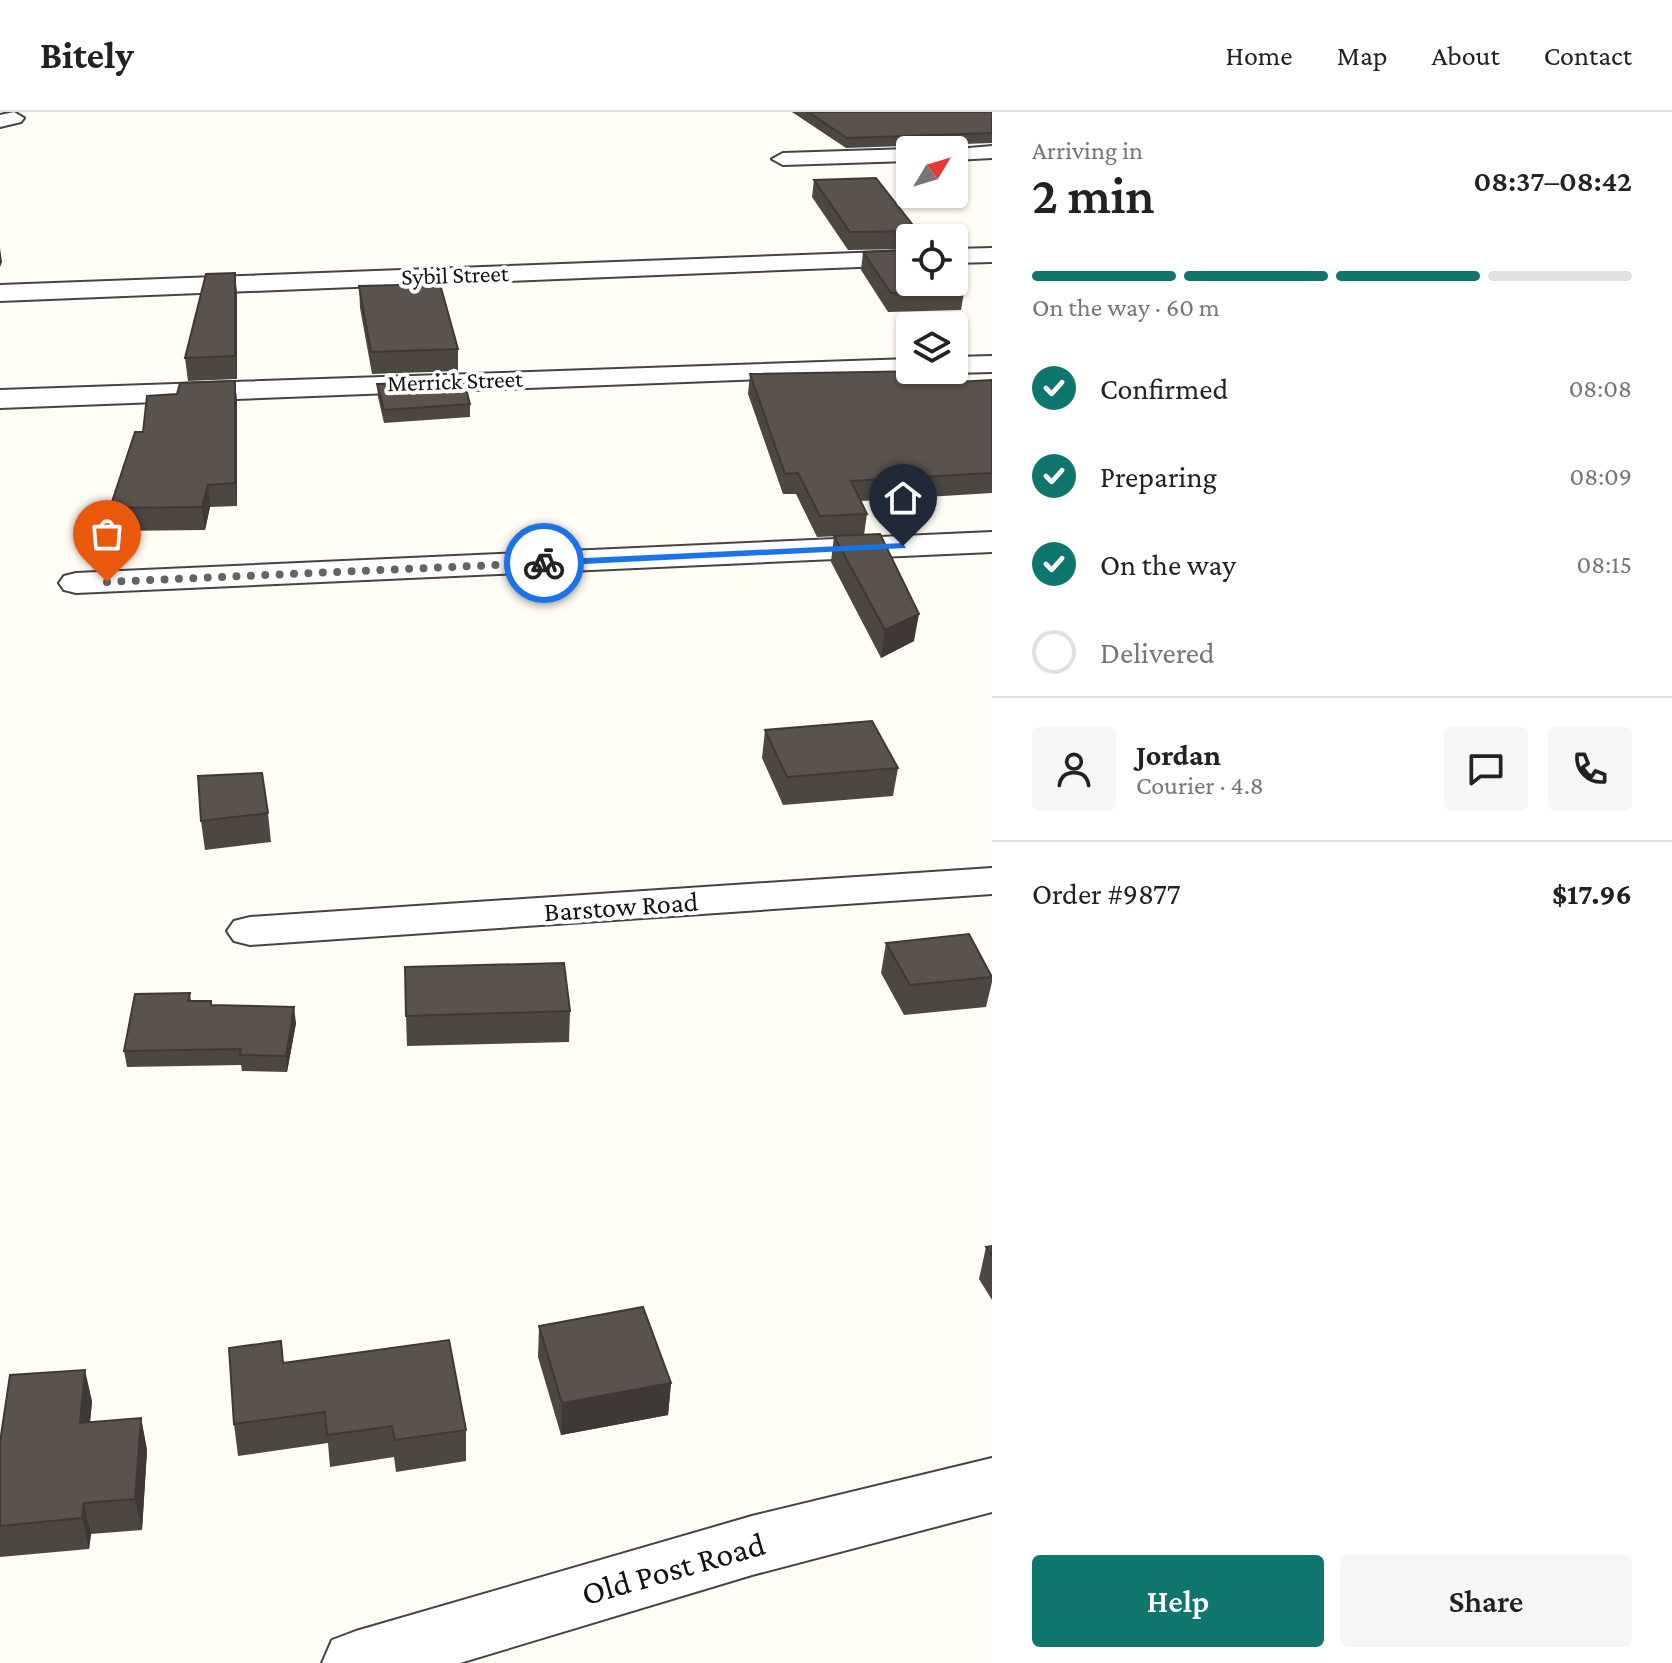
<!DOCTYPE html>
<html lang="en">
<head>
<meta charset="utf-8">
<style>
  :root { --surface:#fff; --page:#f6f6f6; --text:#222; --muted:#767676; --line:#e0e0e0; --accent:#0f766e }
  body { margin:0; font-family:"Crimson Pro",serif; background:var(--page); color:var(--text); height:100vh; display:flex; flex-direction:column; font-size:30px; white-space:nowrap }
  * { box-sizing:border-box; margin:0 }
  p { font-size:26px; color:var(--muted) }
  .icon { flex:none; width:44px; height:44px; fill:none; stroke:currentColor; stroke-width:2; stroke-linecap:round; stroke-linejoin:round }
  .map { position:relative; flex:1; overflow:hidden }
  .panel { display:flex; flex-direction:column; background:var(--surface); width:680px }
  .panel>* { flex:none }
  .needle { width:52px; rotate:52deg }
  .buttons { position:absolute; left:896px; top:24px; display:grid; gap:16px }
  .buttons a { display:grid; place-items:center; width:72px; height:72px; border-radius:8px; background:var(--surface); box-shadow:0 2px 6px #0004; font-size:40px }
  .pin { position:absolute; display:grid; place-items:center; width:68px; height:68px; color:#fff; margin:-82px -34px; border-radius:50% 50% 50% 0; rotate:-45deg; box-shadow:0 0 8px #0007 }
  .pin .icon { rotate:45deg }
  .courier { position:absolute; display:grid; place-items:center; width:80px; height:80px; margin:-40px; border:6px solid #1a73e8; border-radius:50%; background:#fff; color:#222; box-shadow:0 2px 10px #0007 }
  .headline em { font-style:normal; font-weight:600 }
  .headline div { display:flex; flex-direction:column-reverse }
  .headline { display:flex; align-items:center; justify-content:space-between; height:136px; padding:0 40px }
  h1 { font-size:52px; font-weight:600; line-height:60px }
  .bar { display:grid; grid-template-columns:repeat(4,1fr); gap:12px 8px; align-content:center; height:96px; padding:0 40px }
  .bar i { height:10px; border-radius:6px; background:var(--line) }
  .bar .selected { background:var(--accent) }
  .bar p { grid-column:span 4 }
  .line { display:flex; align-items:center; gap:20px; padding:0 40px; border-top:2px solid var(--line) }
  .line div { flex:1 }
  .round { display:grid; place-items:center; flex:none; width:84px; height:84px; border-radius:8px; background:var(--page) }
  ol { padding:0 40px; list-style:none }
  li { display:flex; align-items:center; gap:24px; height:88px }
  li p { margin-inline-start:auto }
  li .icon { padding:8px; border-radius:50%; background:var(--accent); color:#fff; stroke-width:4 }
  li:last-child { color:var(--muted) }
  li i { width:44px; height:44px; border:4px solid var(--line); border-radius:50% }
  .action { display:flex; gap:16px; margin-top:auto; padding:16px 40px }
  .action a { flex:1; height:92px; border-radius:8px; background:var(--accent); color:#fff; font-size:32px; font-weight:600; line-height:92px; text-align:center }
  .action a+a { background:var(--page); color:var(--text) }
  header { display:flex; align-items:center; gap:48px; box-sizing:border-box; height:112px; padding:0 40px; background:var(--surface); border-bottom:2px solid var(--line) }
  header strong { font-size:38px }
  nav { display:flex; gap:44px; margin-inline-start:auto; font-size:28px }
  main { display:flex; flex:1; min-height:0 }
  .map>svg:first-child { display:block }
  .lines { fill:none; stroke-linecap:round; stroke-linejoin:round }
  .street-casing { stroke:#444; stroke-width:4 }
  .street { fill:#fff; fill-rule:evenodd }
  .wall { fill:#4d4742 }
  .shaded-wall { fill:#3f3936 }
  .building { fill:#5a524d; stroke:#3f3936; stroke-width:2 }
  .route { fill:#1a73e8 }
  .done { stroke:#646461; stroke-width:8; stroke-dasharray:0 14.4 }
  .labels { text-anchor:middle; stroke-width:8; stroke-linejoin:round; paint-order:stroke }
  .far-street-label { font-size:24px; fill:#111; stroke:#fff }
  .street-label { font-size:28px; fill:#111; stroke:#fff }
  .near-street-label { font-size:34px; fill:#111; stroke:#fff }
</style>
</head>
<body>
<header>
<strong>Bitely</strong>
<nav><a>Home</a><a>Map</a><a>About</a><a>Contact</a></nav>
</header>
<main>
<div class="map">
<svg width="992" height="1551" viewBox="0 0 992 1551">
  <rect width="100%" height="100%" fill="#fffdf5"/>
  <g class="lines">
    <defs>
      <path id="street" d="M 14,0 L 24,6 L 21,10 L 0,15 L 0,3 Z
        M 992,34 L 992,46 L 954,48 L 954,38 L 946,38 Z
        M 910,37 L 915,38 L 910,38 L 910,49 L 783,53 L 772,47 L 783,41 Z
        M 992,136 L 992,150 L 954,151 L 954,137 Z
        M 910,139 L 910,153 L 0,189 L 0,173 Z
        M 992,244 L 992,260 L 954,261 L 944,258 L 954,258 L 954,245 Z
        M 910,247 L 910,258 L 922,258 L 920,261 L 0,296 L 0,278 Z
        M 992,420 L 992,440 L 76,481 L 64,478 L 59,471 L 64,464 L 76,461 Z
        M 992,756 L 992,782 L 250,833 L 234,829 L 227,819 L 234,809 L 250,805 Z
        M 992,1346 L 992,1400 L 752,1463 L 460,1551 L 322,1551 L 332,1528 L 356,1519 L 752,1404 Z"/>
    </defs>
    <use href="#street" class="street-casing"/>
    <use href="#street" class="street"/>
  </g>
  <path class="wall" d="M 792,0 L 992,0 L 992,31 L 846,36 Z
    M 876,66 L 923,126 L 910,126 L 910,137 L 848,138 L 812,85 L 814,68 Z
    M 863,140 L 964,180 L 961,198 L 888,200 L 861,158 Z
    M 235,161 L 237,183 L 237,267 L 188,269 L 185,246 Z
    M 359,174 L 458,237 L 458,259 L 372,262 L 360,196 Z
    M 750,262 L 938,271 L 992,268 L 992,381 L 861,389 L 867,402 L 864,423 L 817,425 L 796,382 L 783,382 L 748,282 Z
    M 235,269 L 237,290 L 237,394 L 210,395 L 205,418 L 114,419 L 110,396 L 143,320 L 177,282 Z
    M 377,272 L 470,292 L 470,305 L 384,311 L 378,285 Z
    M 834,424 L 914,529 L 881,546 L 831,450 Z
    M 765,618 L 898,656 L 893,684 L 783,693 L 762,646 Z
    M 268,701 L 271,730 L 205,738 L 201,709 Z
    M 886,831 L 992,863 L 992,870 L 986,895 L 904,903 L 881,861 Z
    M 190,881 L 191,889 L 211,889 L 212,893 L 296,911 L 287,960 L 242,959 L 241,953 L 127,955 L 124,939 Z
    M 570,899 L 569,930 L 407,934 L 406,904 Z
    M 992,1134 L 992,1188 L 979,1167 L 986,1135 Z
    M 539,1214 L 671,1271 L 668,1303 L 561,1323 L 538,1245 Z
    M 284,1251 L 466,1318 L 466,1349 L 396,1360 L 394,1345 L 330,1355 L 328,1331 L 238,1344 L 234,1312 Z
    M 92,1289 L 90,1310 L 141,1306 L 147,1338 L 142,1418 L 91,1422 L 89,1437 L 0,1445 L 0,1330 Z"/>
  <path class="shaded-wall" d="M 0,136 L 2,150 L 0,155 Z
    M 235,161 L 237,183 L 237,267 L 235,244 Z
    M 235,269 L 237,290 L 237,394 L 235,371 Z
    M 208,373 L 210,395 L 205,418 L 202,395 Z
    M 919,502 L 914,529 L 881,546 L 885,518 Z
    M 294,895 L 296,911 L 287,960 L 286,944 Z
    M 85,1258 L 92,1289 L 87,1342 L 80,1311 Z
    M 671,1271 L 668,1303 L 561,1323 L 562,1291 Z
    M 141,1306 L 147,1338 L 142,1418 L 135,1387 Z
    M 84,1391 L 91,1422 L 89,1437 L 82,1406 Z"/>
  <path class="building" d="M 808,0 L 992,0 L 992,21 L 847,26 Z
    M 876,66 L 923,126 L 915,126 L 915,119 L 850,120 L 814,68 Z
    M 910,138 L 910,170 L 954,170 L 954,166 L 964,180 L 891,181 L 863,140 Z
    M 235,161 L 235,244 L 185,246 L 206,162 Z
    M 440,172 L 458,237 L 371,240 L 359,174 Z
    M 928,259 L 938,271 L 992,268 L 992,361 L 851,369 L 867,402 L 820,404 L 798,361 L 785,362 L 750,262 Z
    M 235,269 L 235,371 L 208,373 L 202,395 L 110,396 L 135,320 L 143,320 L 147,284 L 177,282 L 180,271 Z
    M 464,269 L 470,292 L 384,298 L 377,272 Z
    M 880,422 L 919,502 L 885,518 L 834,424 Z
    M 872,609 L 898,656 L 787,665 L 765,618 Z
    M 262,661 L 268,701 L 201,709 L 198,664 Z
    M 969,822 L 992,865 L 910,873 L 886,831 Z
    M 564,851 L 570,899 L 406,904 L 405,855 Z
    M 190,881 L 188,889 L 211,889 L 211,893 L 294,895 L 286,944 L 240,943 L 241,937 L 124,939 L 135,882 Z
    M 992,1134 L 992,1144 L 986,1135 Z
    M 643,1195 L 671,1271 L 562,1291 L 539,1214 Z
    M 449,1228 L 466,1318 L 395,1328 L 392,1314 L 327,1323 L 325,1300 L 234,1312 L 229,1236 L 281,1229 L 283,1251 Z
    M 85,1258 L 80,1311 L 141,1306 L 135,1387 L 84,1391 L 82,1406 L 0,1414 L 0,1330 L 10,1263 Z"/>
  <path class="route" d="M 903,431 L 906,436 L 544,454 L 539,451 L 544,448 Z"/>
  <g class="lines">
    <path class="done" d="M 107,470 L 544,451"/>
  </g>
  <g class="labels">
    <g class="far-street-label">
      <text transform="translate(455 163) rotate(-2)" y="8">Sybil Street</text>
      <text transform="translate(455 269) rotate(-2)" y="8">Merrick Street</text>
    </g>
    <g class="street-label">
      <text transform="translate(621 794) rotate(-4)" y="10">Barstow Road</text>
    </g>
    <g class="near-street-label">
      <text transform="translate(673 1456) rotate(-16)" y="12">Old Post Road</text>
    </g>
  </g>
</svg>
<div class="buttons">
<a><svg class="needle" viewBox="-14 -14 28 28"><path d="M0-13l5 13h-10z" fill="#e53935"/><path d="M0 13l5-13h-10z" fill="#767676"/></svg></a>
<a><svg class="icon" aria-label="locate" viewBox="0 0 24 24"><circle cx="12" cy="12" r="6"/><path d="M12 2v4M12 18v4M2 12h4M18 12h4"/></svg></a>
<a><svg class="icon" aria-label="layers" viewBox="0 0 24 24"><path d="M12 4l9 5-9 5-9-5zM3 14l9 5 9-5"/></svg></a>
</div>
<div class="pin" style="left:107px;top:470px;background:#ea580c"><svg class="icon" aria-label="bag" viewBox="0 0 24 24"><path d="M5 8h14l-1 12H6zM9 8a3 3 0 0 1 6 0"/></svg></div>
<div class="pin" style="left:903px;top:434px;background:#1f2937"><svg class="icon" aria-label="home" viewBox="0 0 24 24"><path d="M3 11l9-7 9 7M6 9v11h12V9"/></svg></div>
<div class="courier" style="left:544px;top:451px"><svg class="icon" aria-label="bike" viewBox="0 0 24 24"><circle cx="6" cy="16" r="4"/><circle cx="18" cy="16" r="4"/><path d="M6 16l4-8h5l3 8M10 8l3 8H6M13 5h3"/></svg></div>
</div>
<section class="panel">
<div class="headline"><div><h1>2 min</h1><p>Arriving in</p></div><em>08:37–08:42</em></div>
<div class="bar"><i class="selected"></i><i class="selected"></i><i class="selected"></i><i></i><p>On the way · 60 m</p></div>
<ol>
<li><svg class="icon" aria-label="check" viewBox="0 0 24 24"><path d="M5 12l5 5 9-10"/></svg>Confirmed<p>08:08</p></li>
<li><svg class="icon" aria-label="check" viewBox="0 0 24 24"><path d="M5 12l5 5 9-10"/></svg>Preparing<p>08:09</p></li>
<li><svg class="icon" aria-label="check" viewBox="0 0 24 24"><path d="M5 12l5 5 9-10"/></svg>On the way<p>08:15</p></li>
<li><i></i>Delivered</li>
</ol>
<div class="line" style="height:144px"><a class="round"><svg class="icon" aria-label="person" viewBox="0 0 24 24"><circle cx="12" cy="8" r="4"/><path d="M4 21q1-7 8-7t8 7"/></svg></a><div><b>Jordan</b><p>Courier · 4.8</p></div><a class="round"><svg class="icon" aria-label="chat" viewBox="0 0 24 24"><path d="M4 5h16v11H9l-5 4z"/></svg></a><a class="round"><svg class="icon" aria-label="phone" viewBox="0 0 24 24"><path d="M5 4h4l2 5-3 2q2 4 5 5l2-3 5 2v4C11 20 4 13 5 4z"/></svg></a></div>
<div class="line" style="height:104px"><div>Order #9877</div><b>$17.96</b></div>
<div class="action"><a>Help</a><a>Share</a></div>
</section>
</main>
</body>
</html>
